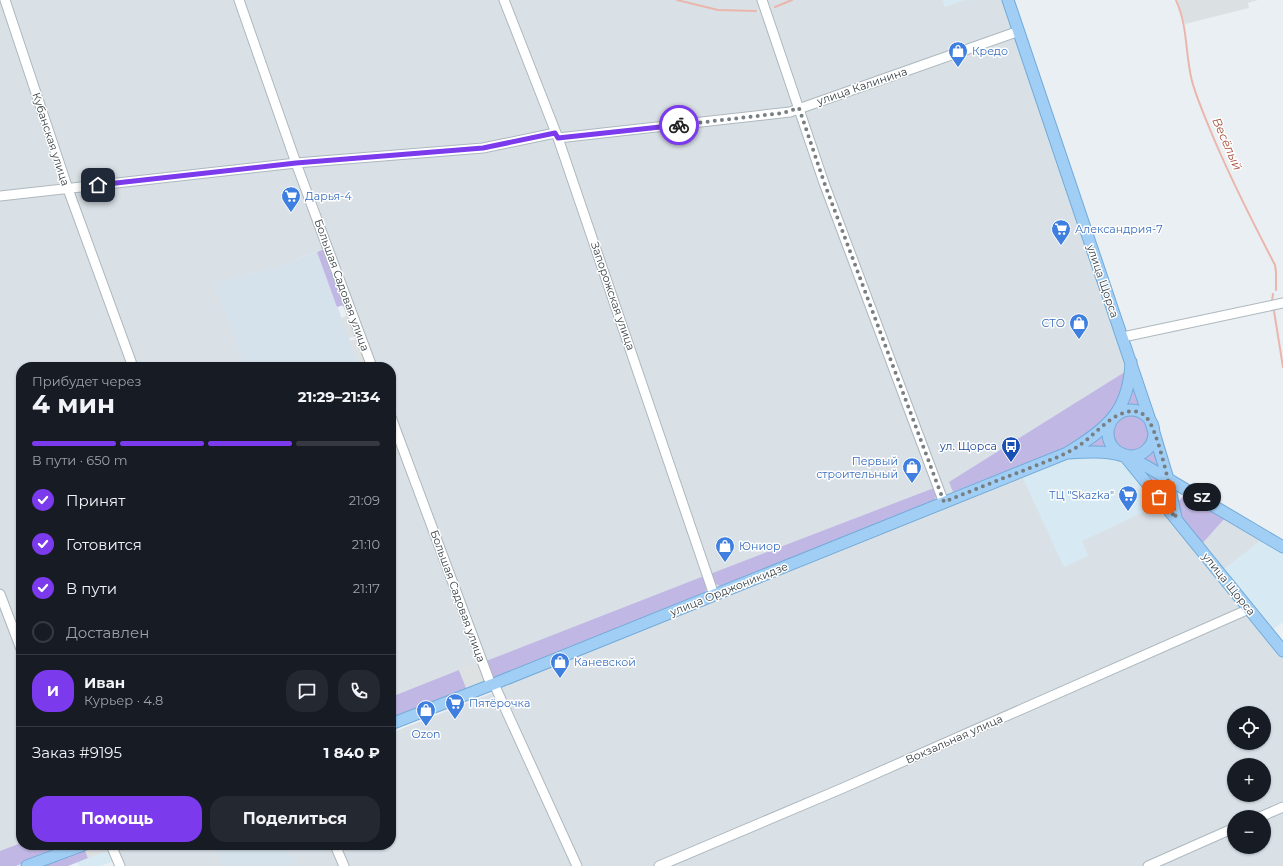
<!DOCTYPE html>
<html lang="ru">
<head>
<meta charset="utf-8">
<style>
  :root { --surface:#171b24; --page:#242831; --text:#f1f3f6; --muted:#9ea1a6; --line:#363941; --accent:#7c3aed }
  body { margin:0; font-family:Montserrat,sans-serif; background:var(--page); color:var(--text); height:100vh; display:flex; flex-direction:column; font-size:15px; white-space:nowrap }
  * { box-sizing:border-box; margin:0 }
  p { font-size:13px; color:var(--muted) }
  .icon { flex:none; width:22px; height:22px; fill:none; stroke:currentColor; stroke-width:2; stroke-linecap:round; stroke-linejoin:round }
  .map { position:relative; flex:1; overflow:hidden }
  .side { position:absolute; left:16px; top:362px; width:380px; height:488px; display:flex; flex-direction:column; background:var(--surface); border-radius:16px; box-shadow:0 1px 3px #0004 }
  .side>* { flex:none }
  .tools { position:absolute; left:1227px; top:706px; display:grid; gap:8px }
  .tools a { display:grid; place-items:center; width:44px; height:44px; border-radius:50%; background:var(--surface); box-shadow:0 1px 3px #0004; font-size:20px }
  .pin { position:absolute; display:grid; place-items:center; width:34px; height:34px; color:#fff; margin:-17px; border-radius:8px; box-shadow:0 2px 6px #0006 }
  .courier { position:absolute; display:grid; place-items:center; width:40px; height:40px; margin:-20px; border:3px solid #7c3aed; border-radius:50%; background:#fff; color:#222; box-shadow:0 1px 5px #0007 }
  .bubble { position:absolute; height:28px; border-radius:14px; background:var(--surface); box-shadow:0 1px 3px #0004; font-size:13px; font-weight:700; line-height:28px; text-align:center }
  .head em { font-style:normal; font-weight:700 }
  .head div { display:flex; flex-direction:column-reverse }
  .head { display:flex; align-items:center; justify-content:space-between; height:68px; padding:0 16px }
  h1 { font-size:26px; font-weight:700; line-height:30px }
  .bar { display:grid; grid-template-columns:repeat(4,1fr); gap:6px 4px; align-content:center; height:48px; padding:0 16px }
  .bar i { height:5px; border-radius:3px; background:var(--line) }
  .bar .current { background:var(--accent) }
  .bar p { grid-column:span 4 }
  .line { display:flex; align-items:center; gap:10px; padding:0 16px; border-top:1px solid var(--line) }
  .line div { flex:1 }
  .round { display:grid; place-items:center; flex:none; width:42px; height:42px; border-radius:16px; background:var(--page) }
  ol { padding:0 16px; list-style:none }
  li { display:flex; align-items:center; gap:12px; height:44px }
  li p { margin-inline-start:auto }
  li .icon { padding:4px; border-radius:50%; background:var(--accent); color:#fff; stroke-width:4 }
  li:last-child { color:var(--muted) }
  li i { width:22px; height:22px; border:2px solid var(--line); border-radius:50% }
  .action { display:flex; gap:8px; margin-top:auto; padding:8px 16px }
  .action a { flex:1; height:46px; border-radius:16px; background:var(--accent); color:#fff; font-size:16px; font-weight:700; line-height:46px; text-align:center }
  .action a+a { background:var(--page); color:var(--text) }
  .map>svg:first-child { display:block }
  .residential { fill:#d9e1e7; fill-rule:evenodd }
  .commercial { fill:#d7eaf3 }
  .industrial { fill:#dbe1e3 }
  .education { fill:#d5e1eb }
  .green { fill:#c0b7e4 }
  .parking { fill:#dee1e2 }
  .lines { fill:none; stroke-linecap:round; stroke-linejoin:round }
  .stream { stroke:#eab6ac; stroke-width:2 }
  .minor-casing { stroke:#adb8be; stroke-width:11 }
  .major-casing { stroke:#72abd9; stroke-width:13 }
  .minor { stroke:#fff; stroke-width:9 }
  .major { stroke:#a1cef5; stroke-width:11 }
  .done { stroke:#777f83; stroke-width:4; stroke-dasharray:0 7.2 }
  .route { stroke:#7c3aed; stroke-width:5 }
  .labels { text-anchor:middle; stroke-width:3; stroke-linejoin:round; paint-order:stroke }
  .shop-label { font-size:11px; fill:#366cbe; stroke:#fff; text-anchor:start }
  .street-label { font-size:11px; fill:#394247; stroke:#fff }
  .transit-label { font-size:11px; fill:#164399; stroke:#fff; text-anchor:end }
  .water-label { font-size:12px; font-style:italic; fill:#a94e3b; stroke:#fff }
</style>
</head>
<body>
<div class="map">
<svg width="1283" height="866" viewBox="0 0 1283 866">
  <rect width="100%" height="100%" fill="#eaeff3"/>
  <path class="residential" d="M 0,0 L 236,0 L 324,249 L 279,266 L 215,283 L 245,367 L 21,367 L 21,845 L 16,866 L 0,866 Z
    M 243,0 L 1004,0 L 1128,370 L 1066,448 L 493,679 L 391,407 L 391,367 L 376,367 L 297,156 Z
    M 391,431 L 487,682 L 391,719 Z
    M 1022,476 L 1081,541 L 1160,504 L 1283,658 L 1283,866 L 581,866 L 499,687 ZM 1234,713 L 1264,713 L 1264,743 L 1234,743 ZM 1234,765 L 1264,765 L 1264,795 L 1234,795 ZM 1234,817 L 1264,817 L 1264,847 L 1234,847 Z
    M 1226,517 L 1263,539 L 1222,571 L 1201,545 Z
    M 493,693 L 573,866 L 117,866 L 108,845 L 391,845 L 391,733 Z"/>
  <path class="commercial" d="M 942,0 L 965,0 L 945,7 Z
    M 1072,457 L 1120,457 L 1160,504 L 1082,541 L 1088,556 L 1064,567 L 1022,476 Z
    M 1263,539 L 1283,551 L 1283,622 L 1271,631 L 1222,571 Z
    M 110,850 L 114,861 L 101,866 L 79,866 L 77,862 Z"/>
  <path class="industrial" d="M 1178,0 L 1258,0 L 1248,3 L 1249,8 L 1185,24 Z"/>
  <path class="education" d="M 317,252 L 360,367 L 245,367 L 214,283 L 279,266 Z
    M 223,845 L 285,845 L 290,857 L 294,856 L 298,865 L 223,866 L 216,848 Z"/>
  <path class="green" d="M 324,249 L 344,305 L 337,307 L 317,252 Z
    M 1128,370 L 1117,405 L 1096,429 L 1066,448 L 953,492 L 949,482 Z
    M 1133,380 L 1143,409 L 1125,407 Z
    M1113 433a18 18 0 1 1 36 0a18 18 0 1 1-36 0Z
    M 1103,432 L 1108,448 L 1079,449 Z
    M 1153,445 L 1162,471 L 1139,458 L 1148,453 Z
    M 1134,463 L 1165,480 L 1171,507 Z
    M 934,488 L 936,496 L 935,500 L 722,587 L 714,583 L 710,574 Z
    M 1189,495 L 1226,517 L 1201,545 L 1179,517 L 1179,501 L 1183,496 Z
    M 704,576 L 707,585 L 705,594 L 493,679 L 486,661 Z
    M 459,670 L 467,690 L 391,719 L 391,697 Z
    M 21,843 L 21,845 L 71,845 L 16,866 L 0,866 L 0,851 Z
    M 85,850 L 88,858 L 68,866 L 41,866 Z"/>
  <path class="parking" d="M 348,315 L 356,336 L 349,338 L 341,318 Z
    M 357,339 L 367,367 L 360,367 L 350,341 Z
    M 479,662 L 487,682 L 467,690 L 459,670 Z
    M 98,845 L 108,845 L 110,850 L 88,858 L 85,850 Z"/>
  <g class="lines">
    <path class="stream" d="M 677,0 L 718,10 L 756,11
      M 1176,0 C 1188,26 1185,54 1192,81 C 1196,96 1203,112 1209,127 C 1228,174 1251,219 1275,265 L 1276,272 L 1276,290
      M 775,7 L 792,0
      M 1272,301 L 1273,294
      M 1274,311 L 1283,367"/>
    <defs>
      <path id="minor" d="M 5,0 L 68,189 L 133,367
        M 239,0 L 296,163 L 372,367
        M 504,0 L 558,138 L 714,595
        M 762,0 L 824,183 L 944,503
        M 558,138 L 790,112 L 1019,31
        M 0,196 L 296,163 L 483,148 L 555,133
        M 1123,337 L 1283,303
        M 391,417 L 491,685
        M 0,594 L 21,649
        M 494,684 L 577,866
        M 1260,817 L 1283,807
        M 111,845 L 120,866
        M 335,845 L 344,866
        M 659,866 L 843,788 L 1249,609
        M 1148,866 L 1234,828"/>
      <path id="major" d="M 1008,0 L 1152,426 L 1168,479 L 1176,518
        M1108 433a23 23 0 1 1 46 0a23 23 0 1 1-46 0Z
        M 1069,453 C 1100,451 1118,450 1146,466 L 1283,547
        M 1123,454 L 1283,651
        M 391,724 L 491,685 L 1067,453 C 1107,429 1129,411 1131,362
        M 27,866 L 83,845"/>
    </defs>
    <use href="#minor" class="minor-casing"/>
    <use href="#major" class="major-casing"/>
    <use href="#minor" class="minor"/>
    <use href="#major" class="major"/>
  </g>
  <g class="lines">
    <path class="done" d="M 679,125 L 783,113 L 799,108 L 824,182 L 944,502 C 971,491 998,480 1025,470 C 1044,462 1064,456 1080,445 C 1097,433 1123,400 1144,415 C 1158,425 1172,498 1176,518 L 1159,497"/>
    <path class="route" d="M 98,185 L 296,163 L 483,148 L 555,133 L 558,138 L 679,125"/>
  </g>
  <defs>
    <symbol id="shop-pin" viewBox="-11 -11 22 30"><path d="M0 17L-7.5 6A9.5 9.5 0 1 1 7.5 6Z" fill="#3f7fe0" stroke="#fff"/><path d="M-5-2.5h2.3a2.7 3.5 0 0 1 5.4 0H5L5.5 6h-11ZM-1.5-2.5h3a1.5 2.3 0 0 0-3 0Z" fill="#fff"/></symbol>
    <symbol id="supermarket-pin" viewBox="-11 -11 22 30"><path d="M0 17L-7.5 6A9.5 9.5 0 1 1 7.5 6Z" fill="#3f7fe0" stroke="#fff"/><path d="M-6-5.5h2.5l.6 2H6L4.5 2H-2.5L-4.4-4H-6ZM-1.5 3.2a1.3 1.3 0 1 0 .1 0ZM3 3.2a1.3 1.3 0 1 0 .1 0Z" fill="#fff"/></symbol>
    <symbol id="bus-pin" viewBox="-11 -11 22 30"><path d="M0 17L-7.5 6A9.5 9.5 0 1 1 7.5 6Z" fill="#1a4fb4" stroke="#fff"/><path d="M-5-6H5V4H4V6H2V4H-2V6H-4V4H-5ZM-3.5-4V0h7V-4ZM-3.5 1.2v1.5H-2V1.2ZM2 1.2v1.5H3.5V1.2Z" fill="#fff"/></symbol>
  </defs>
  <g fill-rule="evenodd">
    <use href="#shop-pin" x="947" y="40" width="22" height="30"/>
    <use href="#supermarket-pin" x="280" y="185" width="22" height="30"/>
    <use href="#supermarket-pin" x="1050" y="218" width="22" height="30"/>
    <use href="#shop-pin" x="1068" y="312" width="22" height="30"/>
    <use href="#bus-pin" x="1000" y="435" width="22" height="30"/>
    <use href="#shop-pin" x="901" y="456" width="22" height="30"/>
    <use href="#supermarket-pin" x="1117" y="484" width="22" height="30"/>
    <use href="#shop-pin" x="714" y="535" width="22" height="30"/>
    <use href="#shop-pin" x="549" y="651" width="22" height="30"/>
    <use href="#supermarket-pin" x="444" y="692" width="22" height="30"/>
    <use href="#shop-pin" x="415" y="699" width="22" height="30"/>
  </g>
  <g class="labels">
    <g class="shop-label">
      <text x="972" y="55">Кредо</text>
      <text x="305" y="200">Дарья-4</text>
      <text x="1075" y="233">Александрия-7</text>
      <text x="1065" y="327" text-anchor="end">СТО</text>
      <text x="898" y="465" text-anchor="end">Первый<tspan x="898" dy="13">строительный</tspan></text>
      <text x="1114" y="499" text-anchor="end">ТЦ "Skazka"</text>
      <text x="739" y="550">Юниор</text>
      <text x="574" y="666">Каневской</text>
      <text x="469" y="707">Пятёрочка</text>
      <text x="426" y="738" text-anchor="middle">Ozon</text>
    </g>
    <g class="street-label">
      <text transform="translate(862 86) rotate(-19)" y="4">улица Калинина</text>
      <text transform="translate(51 139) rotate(72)" y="4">Кубанская улица</text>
      <text transform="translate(1103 281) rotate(71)" y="4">улица Щорса</text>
      <text transform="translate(342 285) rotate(70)" y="4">Большая Садовая улица</text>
      <text transform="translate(613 296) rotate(71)" y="4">Запорожская улица</text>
      <text transform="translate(1229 584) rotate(51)" y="4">улица Щорса</text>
      <text transform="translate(729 589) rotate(-22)" y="4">улица Орджоникидзе</text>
      <text transform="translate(458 596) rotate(70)" y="4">Большая Садовая улица</text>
      <text transform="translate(954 739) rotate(-24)" y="4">Вокзальная улица</text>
    </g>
    <g class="transit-label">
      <text x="997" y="450">ул. Щорса</text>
    </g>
    <g class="water-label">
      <text transform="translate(1227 144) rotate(66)" y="4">Весёлый</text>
    </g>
  </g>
</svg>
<div class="tools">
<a><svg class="icon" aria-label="locate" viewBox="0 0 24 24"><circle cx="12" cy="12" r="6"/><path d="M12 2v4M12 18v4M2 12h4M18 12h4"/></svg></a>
<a>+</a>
<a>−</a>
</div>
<div class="pin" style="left:1159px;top:497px;background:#ea580c"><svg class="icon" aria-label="bag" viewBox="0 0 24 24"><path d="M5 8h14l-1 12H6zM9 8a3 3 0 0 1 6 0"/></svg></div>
<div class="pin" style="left:98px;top:185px;background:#1f2937"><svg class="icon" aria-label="home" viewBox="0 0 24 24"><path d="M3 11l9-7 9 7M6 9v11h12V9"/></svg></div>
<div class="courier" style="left:679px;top:125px"><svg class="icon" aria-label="bike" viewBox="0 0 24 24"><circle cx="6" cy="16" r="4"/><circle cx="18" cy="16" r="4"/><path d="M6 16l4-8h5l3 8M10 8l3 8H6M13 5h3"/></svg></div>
<div class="bubble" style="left:1183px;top:483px;width:38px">SZ</div>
<section class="side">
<div class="head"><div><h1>4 мин</h1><p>Прибудет через</p></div><em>21:29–21:34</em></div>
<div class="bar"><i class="current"></i><i class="current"></i><i class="current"></i><i></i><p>В пути · 650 m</p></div>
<ol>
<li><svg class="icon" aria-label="check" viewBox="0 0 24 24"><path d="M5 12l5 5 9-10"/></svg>Принят<p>21:09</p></li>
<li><svg class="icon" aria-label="check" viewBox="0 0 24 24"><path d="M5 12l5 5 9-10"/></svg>Готовится<p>21:10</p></li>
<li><svg class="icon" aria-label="check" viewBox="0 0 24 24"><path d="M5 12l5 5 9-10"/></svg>В пути<p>21:17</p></li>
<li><i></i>Доставлен</li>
</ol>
<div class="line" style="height:72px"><b class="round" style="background:var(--accent);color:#fff">И</b><div><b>Иван</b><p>Курьер · 4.8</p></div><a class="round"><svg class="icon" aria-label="chat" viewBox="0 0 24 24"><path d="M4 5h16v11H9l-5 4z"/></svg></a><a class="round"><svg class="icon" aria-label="phone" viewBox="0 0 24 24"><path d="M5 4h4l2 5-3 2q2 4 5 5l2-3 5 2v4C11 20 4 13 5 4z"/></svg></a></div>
<div class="line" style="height:52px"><div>Заказ #9195</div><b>1 840 ₽</b></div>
<div class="action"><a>Помощь</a><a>Поделиться</a></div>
</section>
</div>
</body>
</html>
